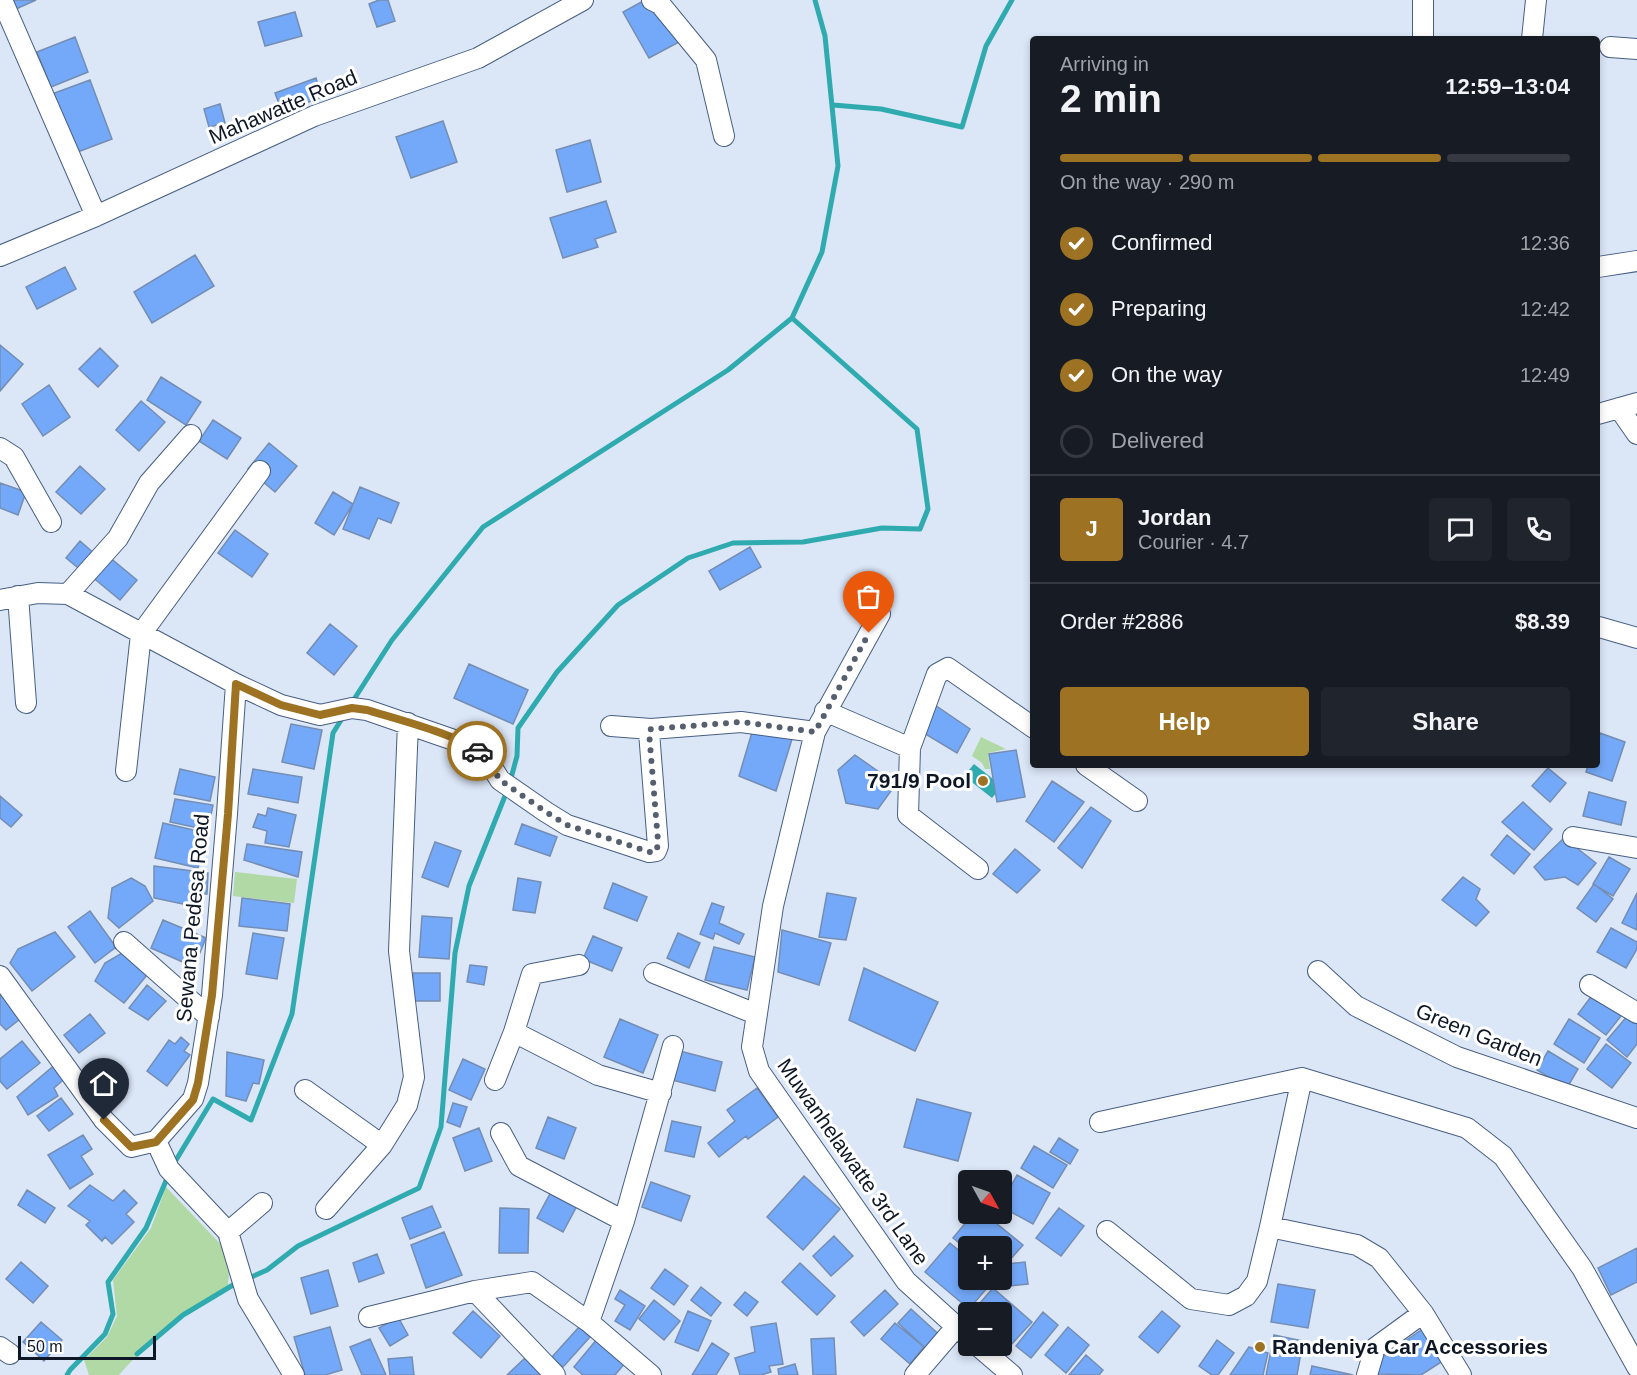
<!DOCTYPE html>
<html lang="en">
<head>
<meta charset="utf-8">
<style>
  :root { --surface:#171b24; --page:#20242c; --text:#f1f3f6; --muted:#9ea1a6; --line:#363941; --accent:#9d7222 }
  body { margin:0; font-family:Helvetica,sans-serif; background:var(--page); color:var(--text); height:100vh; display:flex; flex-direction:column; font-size:22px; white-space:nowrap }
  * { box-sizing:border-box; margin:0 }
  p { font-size:20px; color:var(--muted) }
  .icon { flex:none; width:33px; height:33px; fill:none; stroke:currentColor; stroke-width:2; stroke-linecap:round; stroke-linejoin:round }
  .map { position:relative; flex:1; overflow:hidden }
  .details { position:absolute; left:1030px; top:36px; width:570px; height:732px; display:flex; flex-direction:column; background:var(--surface); border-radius:6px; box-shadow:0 3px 9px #0003 }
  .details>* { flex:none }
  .needle { width:39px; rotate:130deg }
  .controls { position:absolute; left:958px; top:1170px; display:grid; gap:12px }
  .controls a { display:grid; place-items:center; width:54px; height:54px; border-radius:6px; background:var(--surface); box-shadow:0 3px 9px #0003; font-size:30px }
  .scale { position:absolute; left:18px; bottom:15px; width:138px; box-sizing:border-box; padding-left:6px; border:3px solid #0e1725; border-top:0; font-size:16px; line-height:21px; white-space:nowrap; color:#0e1725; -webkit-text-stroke:4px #fff; paint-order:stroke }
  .pin { position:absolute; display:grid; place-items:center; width:51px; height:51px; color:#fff; margin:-62px -26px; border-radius:50% 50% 50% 0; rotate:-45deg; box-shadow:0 0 6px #0007 }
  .pin .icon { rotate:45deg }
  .courier { position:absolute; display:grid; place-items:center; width:60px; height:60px; margin:-30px; border:4px solid #9d7222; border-radius:50%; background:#fff; color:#222; box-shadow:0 2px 8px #0007 }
  .overview em { font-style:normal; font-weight:700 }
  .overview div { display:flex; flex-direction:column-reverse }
  .overview { display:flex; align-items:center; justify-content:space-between; height:102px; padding:0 30px }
  h1 { font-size:39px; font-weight:700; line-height:45px }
  .bar { display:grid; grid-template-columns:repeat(4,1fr); gap:9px 6px; align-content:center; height:72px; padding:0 30px }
  .bar i { height:8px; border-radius:4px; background:var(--line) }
  .bar .active { background:var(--accent) }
  .bar p { grid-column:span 4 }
  .line { display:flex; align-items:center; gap:15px; padding:0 30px; border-top:2px solid var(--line) }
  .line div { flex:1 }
  .round { display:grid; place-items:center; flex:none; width:63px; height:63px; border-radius:6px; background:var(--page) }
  ol { padding:0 30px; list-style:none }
  li { display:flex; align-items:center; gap:18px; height:66px }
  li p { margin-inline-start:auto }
  li .icon { padding:6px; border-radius:50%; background:var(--accent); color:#fff; stroke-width:4 }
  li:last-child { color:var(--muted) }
  li i { width:33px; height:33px; border:3px solid var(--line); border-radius:50% }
  .button { display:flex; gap:12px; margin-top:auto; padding:12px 30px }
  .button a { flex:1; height:69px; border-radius:6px; background:var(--accent); color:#fff; font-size:24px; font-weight:700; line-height:69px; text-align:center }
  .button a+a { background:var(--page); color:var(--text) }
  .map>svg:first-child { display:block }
  .green { fill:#b1d9a5 }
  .water { fill:#2fabaf }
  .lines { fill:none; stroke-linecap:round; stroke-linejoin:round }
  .stream { stroke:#2fabaf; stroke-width:5 }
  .building { fill:#74a9f9; stroke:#748db3; stroke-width:1.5 }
  .minor-casing { stroke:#475f82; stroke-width:22 }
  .minor { stroke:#fff; stroke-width:20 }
  .done { stroke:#565f6e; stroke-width:6; stroke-dasharray:0 10.8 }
  .route { stroke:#9d7222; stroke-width:8 }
  .poi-dot { fill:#9d7222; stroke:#fff; stroke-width:2 }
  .labels { text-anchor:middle; stroke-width:6; stroke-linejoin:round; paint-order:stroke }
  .street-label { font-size:21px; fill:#0e1725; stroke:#fff }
  .poi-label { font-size:21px; font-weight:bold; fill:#0e1725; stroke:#fff; text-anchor:end }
</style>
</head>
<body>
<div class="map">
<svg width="1637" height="1375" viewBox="0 0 1637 1375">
  <rect width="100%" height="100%" fill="#dbe6f7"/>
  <path class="green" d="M 981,737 L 1006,749 L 988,753 L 990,769 L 985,769 L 982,763 L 972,756 Z
    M 235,872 L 297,879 L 294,903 L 233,896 Z
    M 166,1187 L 230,1254 L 228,1287 C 186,1313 152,1337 119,1375 L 89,1375 L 84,1360 L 107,1337 L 117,1316 L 113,1280 L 151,1228 Z"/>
  <path class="water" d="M 974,764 L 1002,786 L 992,798 L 964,776 Z"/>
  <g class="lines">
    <path class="stream" d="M 833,105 L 881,109 L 962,127 L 986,46 L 1012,0
      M 351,704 L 392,640 L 483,527 L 728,370 L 792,318 L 822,252 L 838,166 L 825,36 L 815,0
      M 510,782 L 517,756 L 518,728 L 557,672 L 618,605 L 688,558 L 733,543 L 803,542 L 882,528 L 920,529 L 928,509 L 917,429 L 792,318
      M 173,1165 L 213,1099 L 251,1120 L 292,1014 L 333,733 L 343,717
      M 247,1279 L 267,1270 L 298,1246 L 419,1188 L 441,1127 L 455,953 L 469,886 L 507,791
      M 137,1354 L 183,1315 L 238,1282
      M 67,1375 L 70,1370 L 105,1334 L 113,1314 L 108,1282 L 146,1228 L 168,1176"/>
  </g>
  <path class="building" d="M 12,0 L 36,0 L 16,9 Z
    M 379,0 L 388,0 L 395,21 L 377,27 L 369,4 Z
    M 645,0 L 679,42 L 649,58 L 623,12 Z
    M 295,12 L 302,36 L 265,46 L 258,22 Z
    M 75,37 L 88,72 L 51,87 L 37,52 Z
    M 316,78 L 322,97 L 282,112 L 275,93 Z
    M 90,80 L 112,139 L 75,153 L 52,94 Z
    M 220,104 L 225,123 L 209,127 L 204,109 Z
    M 443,121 L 457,162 L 411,178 L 396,137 Z
    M 590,140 L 601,182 L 567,192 L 556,150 Z
    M 606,201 L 616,232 L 595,239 L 598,247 L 563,258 L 550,218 Z
    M 195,255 L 214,286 L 152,323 L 134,292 Z
    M 65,267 L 76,289 L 37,309 L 26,287 Z
    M 0,345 L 23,364 L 0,391 Z
    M 100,348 L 118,366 L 98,387 L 79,369 Z
    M 161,377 L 201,402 L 186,425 L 147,400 Z
    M 49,385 L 70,417 L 43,436 L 22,404 Z
    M 141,401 L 165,422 L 139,451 L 116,430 Z
    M 213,420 L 241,438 L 227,459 L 199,441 Z
    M 269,443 L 297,466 L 275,492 L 248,469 Z
    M 80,466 L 105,489 L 81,514 L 56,492 Z
    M 0,483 L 26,492 L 18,515 L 0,508 Z
    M 360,487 L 399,503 L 391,523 L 378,518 L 369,539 L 343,529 Z
    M 333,492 L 353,504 L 334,535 L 315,523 Z
    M 235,530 L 268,554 L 252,577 L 218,553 Z
    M 80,541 L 96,555 L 83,572 L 66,558 Z
    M 750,547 L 761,567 L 720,590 L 709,571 Z
    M 108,556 L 137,580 L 120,600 L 91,576 Z
    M 330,624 L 357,646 L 334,675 L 307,653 Z
    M 469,664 L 528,690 L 513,724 L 454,698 Z
    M 935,705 L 970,729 L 957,753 L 922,732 Z
    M 291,724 L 322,730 L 314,769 L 282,762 Z
    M 752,732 L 792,739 L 776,791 L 739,776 Z
    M 1600,733 L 1625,742 L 1612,781 L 1586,772 L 1588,765 L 1598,765 L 1598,739 Z
    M 1016,750 L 1025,797 L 997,802 L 989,754 Z
    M 855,755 L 896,784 L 878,809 L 846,803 L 838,770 Z
    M 1548,768 L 1566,783 L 1550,802 L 1532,786 Z
    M 180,769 L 215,777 L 210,801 L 174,794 Z
    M 253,769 L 302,777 L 298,803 L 248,794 Z
    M 1052,781 L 1084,802 L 1054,842 L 1026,821 Z
    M 1589,792 L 1626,802 L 1621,825 L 1583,816 Z
    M 0,796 L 22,815 L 11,827 L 0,818 Z
    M 175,799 L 213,805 L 208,830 L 170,822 Z
    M 1523,802 L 1552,829 L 1534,850 L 1502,822 Z
    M 1091,807 L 1111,821 L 1082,868 L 1058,848 Z
    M 268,808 L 296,815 L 289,847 L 265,843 L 267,831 L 253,827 L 258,814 L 266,816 Z
    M 163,823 L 207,833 L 198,868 L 155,858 Z
    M 522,824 L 557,837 L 550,856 L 515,844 Z
    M 1507,835 L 1530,854 L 1514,874 L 1491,855 Z
    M 1564,838 L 1596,863 L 1578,885 L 1565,877 L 1545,880 L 1534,867 Z
    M 435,842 L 461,851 L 448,887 L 422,877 Z
    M 247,844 L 302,852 L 298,877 L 244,860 Z
    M 1015,849 L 1040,870 L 1017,893 L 993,874 Z
    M 1609,857 L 1630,869 L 1613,896 L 1593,884 Z
    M 154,866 L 208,873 L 207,894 L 196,894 L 193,906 L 154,898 Z
    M 1463,877 L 1480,889 L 1476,899 L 1489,912 L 1476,926 L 1442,900 Z
    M 131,878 L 145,886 L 153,901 L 119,928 L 108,918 L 112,888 Z
    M 518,878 L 541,882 L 535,913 L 513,910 Z
    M 613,883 L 647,897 L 637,921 L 604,908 Z
    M 1594,884 L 1613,899 L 1596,922 L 1577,908 Z
    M 827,893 L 856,898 L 846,940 L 819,937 Z
    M 1637,893 L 1637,930 L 1622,923 Z
    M 242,898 L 290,904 L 287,931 L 239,926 Z
    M 712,903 L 724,907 L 719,923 L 744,934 L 739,944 L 715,933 L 713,939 L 700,934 Z
    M 90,911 L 116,947 L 95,963 L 68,927 Z
    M 422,916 L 452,918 L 449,959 L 419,957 Z
    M 163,920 L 206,938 L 194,967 L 151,948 Z
    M 1611,928 L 1637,942 L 1637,949 L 1626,968 L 1597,952 Z
    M 782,930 L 831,943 L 819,985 L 778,972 Z
    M 55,932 L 75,957 L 32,991 L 10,963 L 18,949 Z
    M 253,933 L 284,938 L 277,979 L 246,974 Z
    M 678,933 L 700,943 L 689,968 L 667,958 Z
    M 593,936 L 622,948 L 612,971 L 583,959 Z
    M 714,947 L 755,957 L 747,990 L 705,980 Z
    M 124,952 L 147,975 L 124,1003 L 95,981 L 105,963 Z
    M 470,965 L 487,967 L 484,985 L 467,982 Z
    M 864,968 L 938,1002 L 915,1051 L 849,1020 Z
    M 413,973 L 440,973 L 440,1001 L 413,1001 Z
    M 147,985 L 166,1001 L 148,1020 L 129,1008 Z
    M 2,993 L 20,1019 L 6,1030 L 0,1024 L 0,995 Z
    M 1593,994 L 1621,1016 L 1606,1035 L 1578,1014 Z
    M 90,1014 L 105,1033 L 79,1053 L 64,1035 Z
    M 1629,1014 L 1637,1020 L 1637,1044 L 1627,1057 L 1607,1040 Z
    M 620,1019 L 658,1035 L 643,1073 L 604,1057 Z
    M 1569,1019 L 1600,1038 L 1584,1063 L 1554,1044 Z
    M 181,1037 L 189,1044 L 184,1051 L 190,1055 L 167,1086 L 147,1071 L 169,1040 L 175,1044 Z
    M 22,1041 L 40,1063 L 7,1089 L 0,1081 L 0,1059 Z
    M 1606,1044 L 1631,1063 L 1612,1088 L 1587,1069 Z
    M 680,1051 L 722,1062 L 715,1091 L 672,1080 Z
    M 1548,1051 L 1578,1069 L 1567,1088 L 1537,1070 Z
    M 227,1052 L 264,1060 L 259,1084 L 253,1083 L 246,1101 L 226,1096 Z
    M 463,1059 L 485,1069 L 471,1100 L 449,1090 Z
    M 57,1063 L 69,1075 L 54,1088 L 58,1096 L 28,1115 L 17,1097 Z
    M 757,1088 L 778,1117 L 748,1139 L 746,1136 L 719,1157 L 708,1143 L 735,1121 L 727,1110 Z
    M 61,1098 L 73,1114 L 49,1131 L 37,1116 Z
    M 917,1099 L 971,1113 L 958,1161 L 904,1147 Z
    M 453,1103 L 467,1107 L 460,1127 L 447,1122 Z
    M 548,1117 L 576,1128 L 564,1159 L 536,1148 Z
    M 672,1121 L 701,1127 L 694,1157 L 665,1151 Z
    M 479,1128 L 492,1161 L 465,1171 L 453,1138 Z
    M 83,1135 L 92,1149 L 81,1156 L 93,1174 L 70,1189 L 48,1155 Z
    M 1059,1138 L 1078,1150 L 1070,1164 L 1050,1152 Z
    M 1034,1146 L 1067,1165 L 1053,1188 L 1021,1168 Z
    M 1017,1175 L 1050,1193 L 1033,1224 L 1002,1207 L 1002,1203 Z
    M 804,1176 L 840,1209 L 803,1250 L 767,1217 Z
    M 651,1182 L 690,1196 L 681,1221 L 642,1207 Z
    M 90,1185 L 113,1201 L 124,1190 L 137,1203 L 126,1214 L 134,1222 L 112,1244 L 105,1237 L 102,1241 L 86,1225 L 90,1221 L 68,1206 Z
    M 27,1190 L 55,1208 L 45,1223 L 18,1205 Z
    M 552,1190 L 578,1204 L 563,1232 L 537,1218 Z
    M 432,1206 L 441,1227 L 410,1239 L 402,1218 Z
    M 500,1208 L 529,1209 L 528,1253 L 499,1253 Z
    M 1059,1208 L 1084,1226 L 1061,1256 L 1036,1238 Z
    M 973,1214 L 985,1214 L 1023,1245 L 1002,1269 L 1002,1246 L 969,1246 L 969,1251 L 953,1238 Z
    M 444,1232 L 462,1275 L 426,1288 L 411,1245 Z
    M 834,1236 L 853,1256 L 831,1276 L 813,1256 Z
    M 950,1243 L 969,1259 L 969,1280 L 994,1280 L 969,1309 L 925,1272 Z
    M 1637,1248 L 1637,1282 L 1611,1295 L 1598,1268 Z
    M 377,1254 L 384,1273 L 359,1282 L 353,1263 Z
    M 21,1262 L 48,1286 L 33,1303 L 6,1279 Z
    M 1025,1262 L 1028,1284 L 1010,1286 L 1007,1264 Z
    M 800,1263 L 835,1296 L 817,1315 L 782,1282 Z
    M 665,1269 L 688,1286 L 674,1305 L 651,1288 Z
    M 328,1270 L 338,1306 L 311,1314 L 301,1278 Z
    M 1278,1284 L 1315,1290 L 1308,1328 L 1271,1322 Z
    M 701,1287 L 721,1303 L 711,1316 L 691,1300 Z
    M 993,1288 L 1032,1322 L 1010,1346 L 1002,1339 L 1002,1312 L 972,1312 Z
    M 620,1290 L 645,1306 L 630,1330 L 615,1321 L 625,1305 L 615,1299 Z
    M 885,1290 L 898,1304 L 864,1336 L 851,1322 Z
    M 745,1292 L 758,1302 L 747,1316 L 734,1305 Z
    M 654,1300 L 680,1321 L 664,1340 L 639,1319 Z
    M 911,1309 L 944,1339 L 931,1353 L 898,1323 Z
    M 473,1311 L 500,1336 L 481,1358 L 453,1333 Z
    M 688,1311 L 711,1321 L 698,1351 L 675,1342 Z
    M 1162,1311 L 1180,1326 L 1158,1353 L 1139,1337 Z
    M 1043,1312 L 1058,1325 L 1031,1358 L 1016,1346 Z
    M 398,1317 L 408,1335 L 390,1346 L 379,1328 Z
    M 41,1322 L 62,1340 L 44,1361 L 23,1342 Z
    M 776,1323 L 783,1364 L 769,1366 L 771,1372 L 761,1375 L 740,1375 L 735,1358 L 755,1352 L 751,1327 Z
    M 895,1323 L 924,1347 L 910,1364 L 881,1339 Z
    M 330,1327 L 342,1370 L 325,1375 L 305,1375 L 294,1337 Z
    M 579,1327 L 590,1337 L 563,1367 L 552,1357 Z
    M 1068,1327 L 1089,1345 L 1066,1373 L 1045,1355 Z
    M 1424,1328 L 1446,1359 L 1421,1375 L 1377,1374 L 1381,1358 Z
    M 1274,1335 L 1303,1341 L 1297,1375 L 1266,1375 Z
    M 834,1338 L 836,1375 L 813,1375 L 811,1339 Z
    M 370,1339 L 386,1375 L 362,1375 L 350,1347 Z
    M 597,1339 L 625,1363 L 615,1375 L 583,1375 L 574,1367 Z
    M 1217,1340 L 1234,1353 L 1218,1375 L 1212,1375 L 1199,1366 Z
    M 712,1343 L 729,1354 L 716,1375 L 692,1375 Z
    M 1249,1347 L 1268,1353 L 1263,1375 L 1230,1375 Z
    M 1086,1355 L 1103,1370 L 1099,1375 L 1069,1375 Z
    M 412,1357 L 414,1375 L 390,1375 L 388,1359 Z
    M 525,1358 L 541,1375 L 507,1375 Z
    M 795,1364 L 798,1375 L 779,1375 L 778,1369 Z
    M 1312,1366 L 1353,1375 L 1310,1375 Z"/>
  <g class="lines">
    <defs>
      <path id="minor" d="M 2,0 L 96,216
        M 652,0 L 660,4 L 706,60 L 724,136
        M 1423,0 L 1423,39
        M 1532,39 L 1536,0
        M 1610,47 L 1637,49
        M 0,256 L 96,216 L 314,116 L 478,58 L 583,0
        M 1598,267 L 1637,261
        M 1619,408 L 1637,434
        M 1598,414 L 1637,403
        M 0,448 L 14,457 L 51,522
        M 68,594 L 118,538 L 149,483 L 191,435
        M 18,596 L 26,703
        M 0,600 L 38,593 L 68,594 L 236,684 L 281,705 L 320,715 L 352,708 L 367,710 L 471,746 L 488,761 L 500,780 L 546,812 L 567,825 L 649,852 L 656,851 L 658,846 L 649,732 L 651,729 L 741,722 L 815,732
        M 880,614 L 815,732 L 773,906 L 752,1047 L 759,1071 L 906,1281 L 969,1338
        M 1599,627 L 1637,638
        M 825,711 L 910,748 L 937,674 L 948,668 L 1034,728
        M 611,726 L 651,729
        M 910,748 L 908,815 L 978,869
        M 1086,765 L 1137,801
        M 126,771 L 141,634 L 260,471
        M 1573,837 L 1637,848
        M 124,942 L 209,1017
        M 1318,971 L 1356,1006 L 1457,1057 L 1637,1118
        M 654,973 L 756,1014
        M 0,976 L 104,1120 L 131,1147 L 156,1141 L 193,1099 L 198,1083 L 212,995 L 227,814 L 236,684
        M 1590,985 L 1637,1013
        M 514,1032 L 598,1075 L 661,1093
        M 1302,1078 L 1270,1227 L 1357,1245 L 1379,1258 L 1423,1313 L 1461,1375
        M 495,1080 L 514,1032 L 532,974 L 579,965
        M 305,1090 L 382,1145
        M 1100,1122 L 1302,1078 L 1467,1128 L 1503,1156 L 1582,1268 L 1637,1367
        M 501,1133 L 519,1166 L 624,1221
        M 156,1141 L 169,1169 L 228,1232 L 248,1299 L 294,1375
        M 326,1209 L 382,1145 L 407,1105 L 414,1077 L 399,951 L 408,723
        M 1107,1231 L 1191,1299 L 1229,1305 L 1246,1296 L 1257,1281 L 1270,1227
        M 228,1232 L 262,1203
        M 475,1291 L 555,1375
        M 369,1317 L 475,1291 L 532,1282 L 589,1322 L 651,1375
        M 589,1322 L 624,1221 L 673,1046
        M 978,1346 L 1012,1375
        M 0,1347 L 10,1354
        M 915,1375 L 956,1327
        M 1367,1375 L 1375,1348 L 1423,1313"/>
    </defs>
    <use href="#minor" class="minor-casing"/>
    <use href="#minor" class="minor"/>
  </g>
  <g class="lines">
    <path class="done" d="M 477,751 L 488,761 L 500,780 L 546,812 L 567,825 L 653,853 L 657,849 L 658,841 L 649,732 L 651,729 L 741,722 L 815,732 L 869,633"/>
    <path class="route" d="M 104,1120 L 131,1147 L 156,1142 L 193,1100 L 198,1083 L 212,995 L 228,814 L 236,684 L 281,705 L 320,715 L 352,708 L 367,710 C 393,718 459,735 477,751"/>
  </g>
  <g class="poi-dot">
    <circle cx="983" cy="781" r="6"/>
    <circle cx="1260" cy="1347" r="6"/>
  </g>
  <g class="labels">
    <g class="street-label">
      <text transform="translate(283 107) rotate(-23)" y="7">Mahawatte Road</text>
      <text transform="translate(193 918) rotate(-85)" y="7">Sewana Pedesa Road</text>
      <text transform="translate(1479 1035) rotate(22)" y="7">Green Garden</text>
      <text transform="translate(853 1162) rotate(55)" y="7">Muwanhelawatte 3rd Lane</text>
    </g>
    <g class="poi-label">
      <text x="971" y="788">791/9 Pool</text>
      <text x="1272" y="1354" text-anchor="start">Randeniya Car Accessories</text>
    </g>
  </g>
</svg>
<div class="controls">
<a><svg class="needle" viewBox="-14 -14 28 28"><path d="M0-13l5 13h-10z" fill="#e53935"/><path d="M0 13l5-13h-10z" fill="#9ea1a6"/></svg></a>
<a>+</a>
<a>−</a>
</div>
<div class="scale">50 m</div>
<div class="pin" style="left:869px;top:633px;background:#ea580c"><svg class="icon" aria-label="bag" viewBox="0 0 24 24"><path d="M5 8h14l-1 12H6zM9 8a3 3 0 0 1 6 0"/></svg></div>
<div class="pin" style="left:104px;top:1120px;background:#1f2937"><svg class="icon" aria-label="home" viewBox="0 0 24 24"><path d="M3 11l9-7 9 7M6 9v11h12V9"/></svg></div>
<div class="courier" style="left:477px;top:751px"><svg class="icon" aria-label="car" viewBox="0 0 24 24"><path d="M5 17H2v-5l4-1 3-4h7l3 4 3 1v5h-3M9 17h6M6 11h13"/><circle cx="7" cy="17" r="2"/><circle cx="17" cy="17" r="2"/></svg></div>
<section class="details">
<div class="overview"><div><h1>2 min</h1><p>Arriving in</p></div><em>12:59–13:04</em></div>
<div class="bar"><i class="active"></i><i class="active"></i><i class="active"></i><i></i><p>On the way · 290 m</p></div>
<ol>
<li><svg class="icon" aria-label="check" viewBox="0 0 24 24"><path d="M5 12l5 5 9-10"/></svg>Confirmed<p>12:36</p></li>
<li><svg class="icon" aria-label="check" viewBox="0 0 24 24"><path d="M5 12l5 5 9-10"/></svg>Preparing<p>12:42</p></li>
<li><svg class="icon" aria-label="check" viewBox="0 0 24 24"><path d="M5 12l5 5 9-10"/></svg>On the way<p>12:49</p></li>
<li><i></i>Delivered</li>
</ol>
<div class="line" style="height:108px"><b class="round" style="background:var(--accent);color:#fff">J</b><div><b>Jordan</b><p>Courier · 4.7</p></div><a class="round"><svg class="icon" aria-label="chat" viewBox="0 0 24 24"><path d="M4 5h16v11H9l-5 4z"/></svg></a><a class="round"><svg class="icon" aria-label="phone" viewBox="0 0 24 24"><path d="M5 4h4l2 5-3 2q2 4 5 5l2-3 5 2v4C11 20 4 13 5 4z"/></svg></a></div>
<div class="line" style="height:78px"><div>Order #2886</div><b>$8.39</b></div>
<div class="button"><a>Help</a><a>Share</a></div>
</section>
</div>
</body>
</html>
